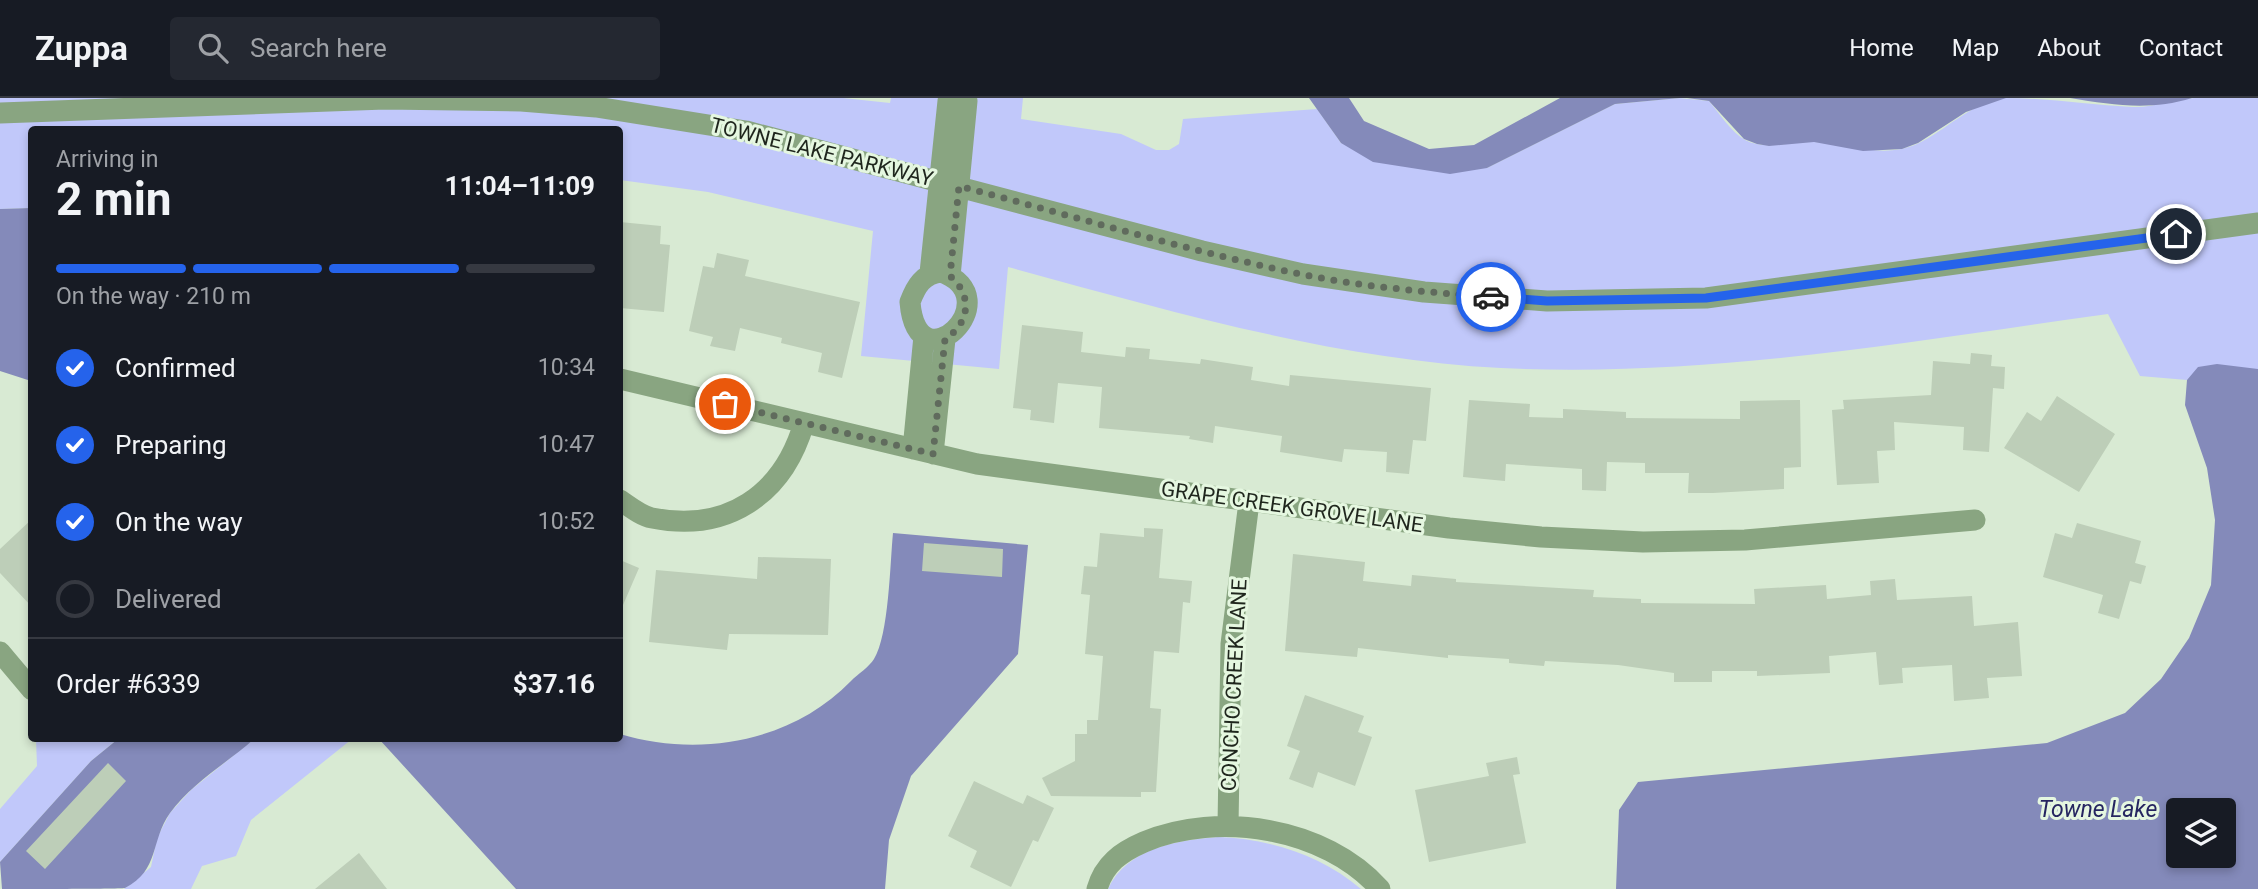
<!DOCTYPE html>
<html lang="en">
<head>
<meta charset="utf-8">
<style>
  :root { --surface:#171b24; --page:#242831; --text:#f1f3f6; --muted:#9ea1a6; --line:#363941; --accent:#2563eb }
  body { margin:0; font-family:Roboto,sans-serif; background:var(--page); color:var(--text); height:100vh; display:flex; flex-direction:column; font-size:26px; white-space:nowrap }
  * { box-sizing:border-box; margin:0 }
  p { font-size:23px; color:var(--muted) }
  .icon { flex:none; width:38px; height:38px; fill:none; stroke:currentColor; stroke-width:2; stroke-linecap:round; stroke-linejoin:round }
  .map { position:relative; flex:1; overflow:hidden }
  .side { position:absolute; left:28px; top:28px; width:595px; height:616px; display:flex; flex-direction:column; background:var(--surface); border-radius:7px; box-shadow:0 4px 10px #0003 }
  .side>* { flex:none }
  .fabs { position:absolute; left:2166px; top:700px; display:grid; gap:14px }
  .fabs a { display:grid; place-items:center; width:70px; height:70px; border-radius:7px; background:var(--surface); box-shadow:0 4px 10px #0003; font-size:35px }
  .pin { position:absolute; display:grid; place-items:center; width:60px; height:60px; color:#fff; margin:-30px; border:4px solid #fff; border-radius:50%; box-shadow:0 2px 7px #0007 }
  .courier { position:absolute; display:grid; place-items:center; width:70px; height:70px; margin:-35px; border:5px solid #2563eb; border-radius:50%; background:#fff; color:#222; box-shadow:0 2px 9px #0007 }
  .overview em { font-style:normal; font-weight:700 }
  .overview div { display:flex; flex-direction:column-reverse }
  .overview { display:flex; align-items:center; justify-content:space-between; height:119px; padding:0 28px }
  h1 { font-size:46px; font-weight:700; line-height:52px }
  .bar { display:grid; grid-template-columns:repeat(4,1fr); gap:10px 7px; align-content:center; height:84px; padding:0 28px }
  .bar i { height:9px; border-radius:5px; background:var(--line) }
  .bar .active { background:var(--accent) }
  .bar p { grid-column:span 4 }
  .line { display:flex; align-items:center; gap:18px; padding:0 28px; border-top:2px solid var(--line) }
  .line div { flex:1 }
  ol { padding:0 28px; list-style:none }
  li { display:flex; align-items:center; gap:21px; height:77px }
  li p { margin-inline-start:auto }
  li .icon { padding:7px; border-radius:50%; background:var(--accent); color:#fff; stroke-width:4 }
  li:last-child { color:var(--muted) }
  li i { width:38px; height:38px; border:4px solid var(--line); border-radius:50% }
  header { display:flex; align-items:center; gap:42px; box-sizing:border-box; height:98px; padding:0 35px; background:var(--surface); border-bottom:2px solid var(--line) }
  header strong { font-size:33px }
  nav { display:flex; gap:38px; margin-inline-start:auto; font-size:24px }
  .search { width:490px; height:63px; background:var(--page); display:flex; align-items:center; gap:18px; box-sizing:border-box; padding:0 24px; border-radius:7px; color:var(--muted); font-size:26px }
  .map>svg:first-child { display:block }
  .green { fill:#c1c8fa }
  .water { fill:#848aba; fill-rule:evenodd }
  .building { fill:#bdceb8 }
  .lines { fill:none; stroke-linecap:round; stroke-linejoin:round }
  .minor { stroke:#89a581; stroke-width:21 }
  .done { stroke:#606b5d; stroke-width:7; stroke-dasharray:0 12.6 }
  .route { stroke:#2563eb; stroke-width:9 }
  .labels { text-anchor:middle; stroke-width:6; stroke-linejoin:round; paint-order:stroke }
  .street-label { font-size:21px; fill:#1f261d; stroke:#e5f7e0 }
  .water-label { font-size:23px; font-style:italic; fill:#252560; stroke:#e5f7e0 }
</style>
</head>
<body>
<header>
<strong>Zuppa</strong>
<div class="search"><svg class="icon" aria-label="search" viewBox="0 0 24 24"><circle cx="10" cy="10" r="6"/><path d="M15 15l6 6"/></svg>Search here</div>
<nav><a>Home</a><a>Map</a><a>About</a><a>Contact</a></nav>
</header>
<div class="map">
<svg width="2258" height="791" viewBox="0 0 2258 791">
  <rect width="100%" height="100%" fill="#d8ead3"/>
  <path class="green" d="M 0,0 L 843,0 L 890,5 L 891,0 L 1023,0 L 1021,21 L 1121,36 L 1156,52 L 1169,52 L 1179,46 L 1183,21 L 1317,11 L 1341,45 L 1487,70 L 1615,6 L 1680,0 L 1709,3 C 1719,15 1731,34 1745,42 C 1766,53 1790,43 1813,44 C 1849,44 1880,62 1917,46 C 1947,32 1970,5 2005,0 C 2048,0 2090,7 2132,9 C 2154,10 2173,1 2194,0 C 2215,0 2237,0 2258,0 L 2258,271 C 2230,280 2214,252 2187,282 L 2140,278 L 2108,216 C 1906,244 1706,280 1501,270 C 1332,261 1170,213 1008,169 L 999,271 L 861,258 L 873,133 L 708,94 L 620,82 L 620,32 L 32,32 L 31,110 L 0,111 Z
    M 36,641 L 118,641 L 91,663 L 0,764 L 0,711 L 37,668 Z
    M 254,641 L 352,641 L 251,722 L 236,758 L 202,768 L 191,791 L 124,791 L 151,769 L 157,740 L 170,715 L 191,692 Z
    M 1218,739 C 1270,741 1321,757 1361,791 L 1108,791 C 1127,750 1177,742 1218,739 Z"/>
  <path class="water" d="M 1309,0 L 1349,0 L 1364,23 L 1429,51 L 1474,47 L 1560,0 L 1680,0 L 1615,6 L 1487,70 L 1450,76 L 1373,64 L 1341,45 Z
    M 1687,0 L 2006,0 L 1966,14 L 1918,45 L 1902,51 L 1863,53 L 1814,44 L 1769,48 L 1757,46 L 1744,41 L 1709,3 Z
    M 2070,0 L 2192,0 C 2150,13 2113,7 2070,0 Z
    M 31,110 L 32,110 L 31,283 L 0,273 L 0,111 Z
    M 2217,266 L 2258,271 L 2258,791 L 1616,791 L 1619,712 L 1638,684 L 2047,645 L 2125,615 L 2161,581 L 2189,540 L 2211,487 L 2215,422 L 2207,370 L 2185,307 L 2187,282 L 2198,269 ZM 2179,712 L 2224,712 L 2224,758 L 2179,758 Z
    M 893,435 L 1028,447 L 1018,556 L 911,678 L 889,742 L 885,791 L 516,791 L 379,641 L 620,640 L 620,636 C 700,660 792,644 851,583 C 858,576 869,569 874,561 C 889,537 890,465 893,435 Z
    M 118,641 L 254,641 C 227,665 192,685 170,715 C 150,743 160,772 125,790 C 115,791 21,791 2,791 L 0,764 L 91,663 Z"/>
  <path class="building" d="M 620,124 L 661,128 L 660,146 L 670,147 L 664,214 L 620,210 L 623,179 L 620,178 Z
    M 717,155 L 749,162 L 745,178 L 860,204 L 842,280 L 818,274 L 822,255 L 781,245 L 782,240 L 740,230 L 735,253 L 710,248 L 713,239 L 689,233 L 703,168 L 714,170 Z
    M 1022,227 L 1083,234 L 1081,254 L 1125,259 L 1126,249 L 1150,251 L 1149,261 L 1200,266 L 1201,261 L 1253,269 L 1251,282 L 1289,288 L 1290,277 L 1431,290 L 1426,343 L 1413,342 L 1409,376 L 1386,374 L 1387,354 L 1344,351 L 1342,364 L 1280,354 L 1282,338 L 1215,328 L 1213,345 L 1189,341 L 1190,338 L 1099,330 L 1102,289 L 1058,285 L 1054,325 L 1030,322 L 1031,312 L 1013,310 Z
    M 1971,255 L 1992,257 L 1991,268 L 2005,269 L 2004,291 L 1993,290 L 1989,354 L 1963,352 L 1964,329 L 1894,324 L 1895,352 L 1877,353 L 1879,385 L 1837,387 L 1832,312 L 1844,311 L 1843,302 L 1931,297 L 1933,263 L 1970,266 Z
    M 2057,298 L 2115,336 L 2079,394 L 2004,350 L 2027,314 L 2041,323 Z
    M 1469,302 L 1530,306 L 1529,319 L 1563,320 L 1563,311 L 1626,314 L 1626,320 L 1740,321 L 1740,303 L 1800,302 L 1801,369 L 1784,370 L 1784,391 L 1713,395 L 1688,395 L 1689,375 L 1645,375 L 1645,365 L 1607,364 L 1606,393 L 1582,392 L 1582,371 L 1506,366 L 1505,383 L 1463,379 Z
    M 32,421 L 32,509 L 0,475 L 0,451 Z
    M 2077,425 L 2141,443 L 2135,465 L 2146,468 L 2141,486 L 2130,483 L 2119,521 L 2098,515 L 2103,497 L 2043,479 L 2055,435 L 2072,440 Z
    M 1144,430 L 1163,431 L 1159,480 L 1192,483 L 1190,505 L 1183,504 L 1179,555 L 1154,553 L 1150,610 L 1161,611 L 1156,694 L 1141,694 L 1141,699 L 1051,698 L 1042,680 L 1075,663 L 1075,636 L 1087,636 L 1087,622 L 1098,622 L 1103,558 L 1085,556 L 1090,497 L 1081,496 L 1084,468 L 1097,469 L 1100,435 L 1144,439 Z
    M 924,445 L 1003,451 L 1002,479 L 922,473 Z
    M 1293,456 L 1365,464 L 1363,483 L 1411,488 L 1412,477 L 1456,481 L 1456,484 L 1594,492 L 1593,499 L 1641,501 L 1641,505 L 1755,506 L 1754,491 L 1826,487 L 1827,501 L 1871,497 L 1870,483 L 1895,481 L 1897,502 L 1972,498 L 1974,528 L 2018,524 L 2022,578 L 1987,580 L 1989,600 L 1954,603 L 1952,567 L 1902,570 L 1903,585 L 1879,587 L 1876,554 L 1829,558 L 1830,575 L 1757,578 L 1757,573 L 1712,573 L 1712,584 L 1674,584 L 1674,575 L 1618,567 L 1545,563 L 1544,568 L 1509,565 L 1509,561 L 1448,557 L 1448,560 L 1358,550 L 1357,559 L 1285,553 Z
    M 758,459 L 831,461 L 828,537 L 729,536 L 727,552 L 649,544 L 656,472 L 757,481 Z
    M 620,462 L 639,470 L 620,514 Z
    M 1305,597 L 1364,618 L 1358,634 L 1372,639 L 1355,688 L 1318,674 L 1313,690 L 1289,681 L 1300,653 L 1287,648 Z
    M 1517,659 L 1520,676 L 1513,677 L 1526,745 L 1429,764 L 1415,692 L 1489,678 L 1486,665 Z
    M 108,665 L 126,683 L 45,771 L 26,753 Z
    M 974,683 L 1023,706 L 1027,697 L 1054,710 L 1038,744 L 1033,742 L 1011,789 L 970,769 L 977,753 L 948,738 Z
    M 359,755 L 387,791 L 315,791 Z"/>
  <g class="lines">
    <path class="minor" d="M 0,15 L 385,1 L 521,3 L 596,9 L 746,33 L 1202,153 L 1303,176 L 1424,194 L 1547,203 L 1706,200 L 2258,125
      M 941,174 C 1012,200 917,292 910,204 C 916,188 923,176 941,174 Z
      M 930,175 L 948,3
      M 950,178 L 967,3
      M 620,281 L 977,366 L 1449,430 L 1541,439 L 1643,444 L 1745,442 L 1975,422
      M 913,351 L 924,238
      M 933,356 L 945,241
      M 620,402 C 629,408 641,418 652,420 C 727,435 783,397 804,325
      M 0,554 L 32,592
      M 1228,728 L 1231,546 L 1249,404
      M 1097,791 C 1104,766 1121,754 1144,744 C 1218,713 1325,729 1380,791"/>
  </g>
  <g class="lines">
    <path class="done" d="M 725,306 L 933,356 L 945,241 C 970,225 973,197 950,178 L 959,88 C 1073,118 1185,152 1300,176 C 1363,189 1427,194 1491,199"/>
    <path class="route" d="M 1491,199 L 1547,203 L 1706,200 L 2176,136"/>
  </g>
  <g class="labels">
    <g class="street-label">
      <text transform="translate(822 54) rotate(14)" y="7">TOWNE LAKE PARKWAY</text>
      <text transform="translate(1292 409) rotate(8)" y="7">GRAPE CREEK GROVE LANE</text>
      <text transform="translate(1234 587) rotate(-87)" y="7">CONCHO CREEK LANE</text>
    </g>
    <g class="water-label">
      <text x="2098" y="719">Towne Lake</text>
    </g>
  </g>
</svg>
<div class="fabs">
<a><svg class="icon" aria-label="layers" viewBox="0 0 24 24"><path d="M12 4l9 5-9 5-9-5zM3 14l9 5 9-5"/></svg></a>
</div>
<div class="pin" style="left:725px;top:306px;background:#ea580c"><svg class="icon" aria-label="bag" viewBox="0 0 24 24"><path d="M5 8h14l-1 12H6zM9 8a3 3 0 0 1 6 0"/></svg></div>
<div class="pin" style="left:2176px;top:136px;background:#1f2937"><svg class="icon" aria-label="home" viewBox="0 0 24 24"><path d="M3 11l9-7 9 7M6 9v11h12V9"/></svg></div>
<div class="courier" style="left:1491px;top:199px"><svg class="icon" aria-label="car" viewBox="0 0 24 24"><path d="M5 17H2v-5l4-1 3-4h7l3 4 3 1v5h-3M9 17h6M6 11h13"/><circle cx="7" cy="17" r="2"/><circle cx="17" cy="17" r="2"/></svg></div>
<section class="side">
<div class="overview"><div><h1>2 min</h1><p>Arriving in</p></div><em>11:04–11:09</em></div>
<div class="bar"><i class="active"></i><i class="active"></i><i class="active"></i><i></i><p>On the way · 210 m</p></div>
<ol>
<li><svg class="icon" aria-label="check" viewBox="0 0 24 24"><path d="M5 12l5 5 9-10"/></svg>Confirmed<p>10:34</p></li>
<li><svg class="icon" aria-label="check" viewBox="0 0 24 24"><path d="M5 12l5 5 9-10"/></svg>Preparing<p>10:47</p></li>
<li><svg class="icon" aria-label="check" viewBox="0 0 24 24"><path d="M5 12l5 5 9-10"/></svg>On the way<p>10:52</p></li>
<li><i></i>Delivered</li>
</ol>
<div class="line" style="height:91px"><div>Order #6339</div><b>$37.16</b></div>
</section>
</div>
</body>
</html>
